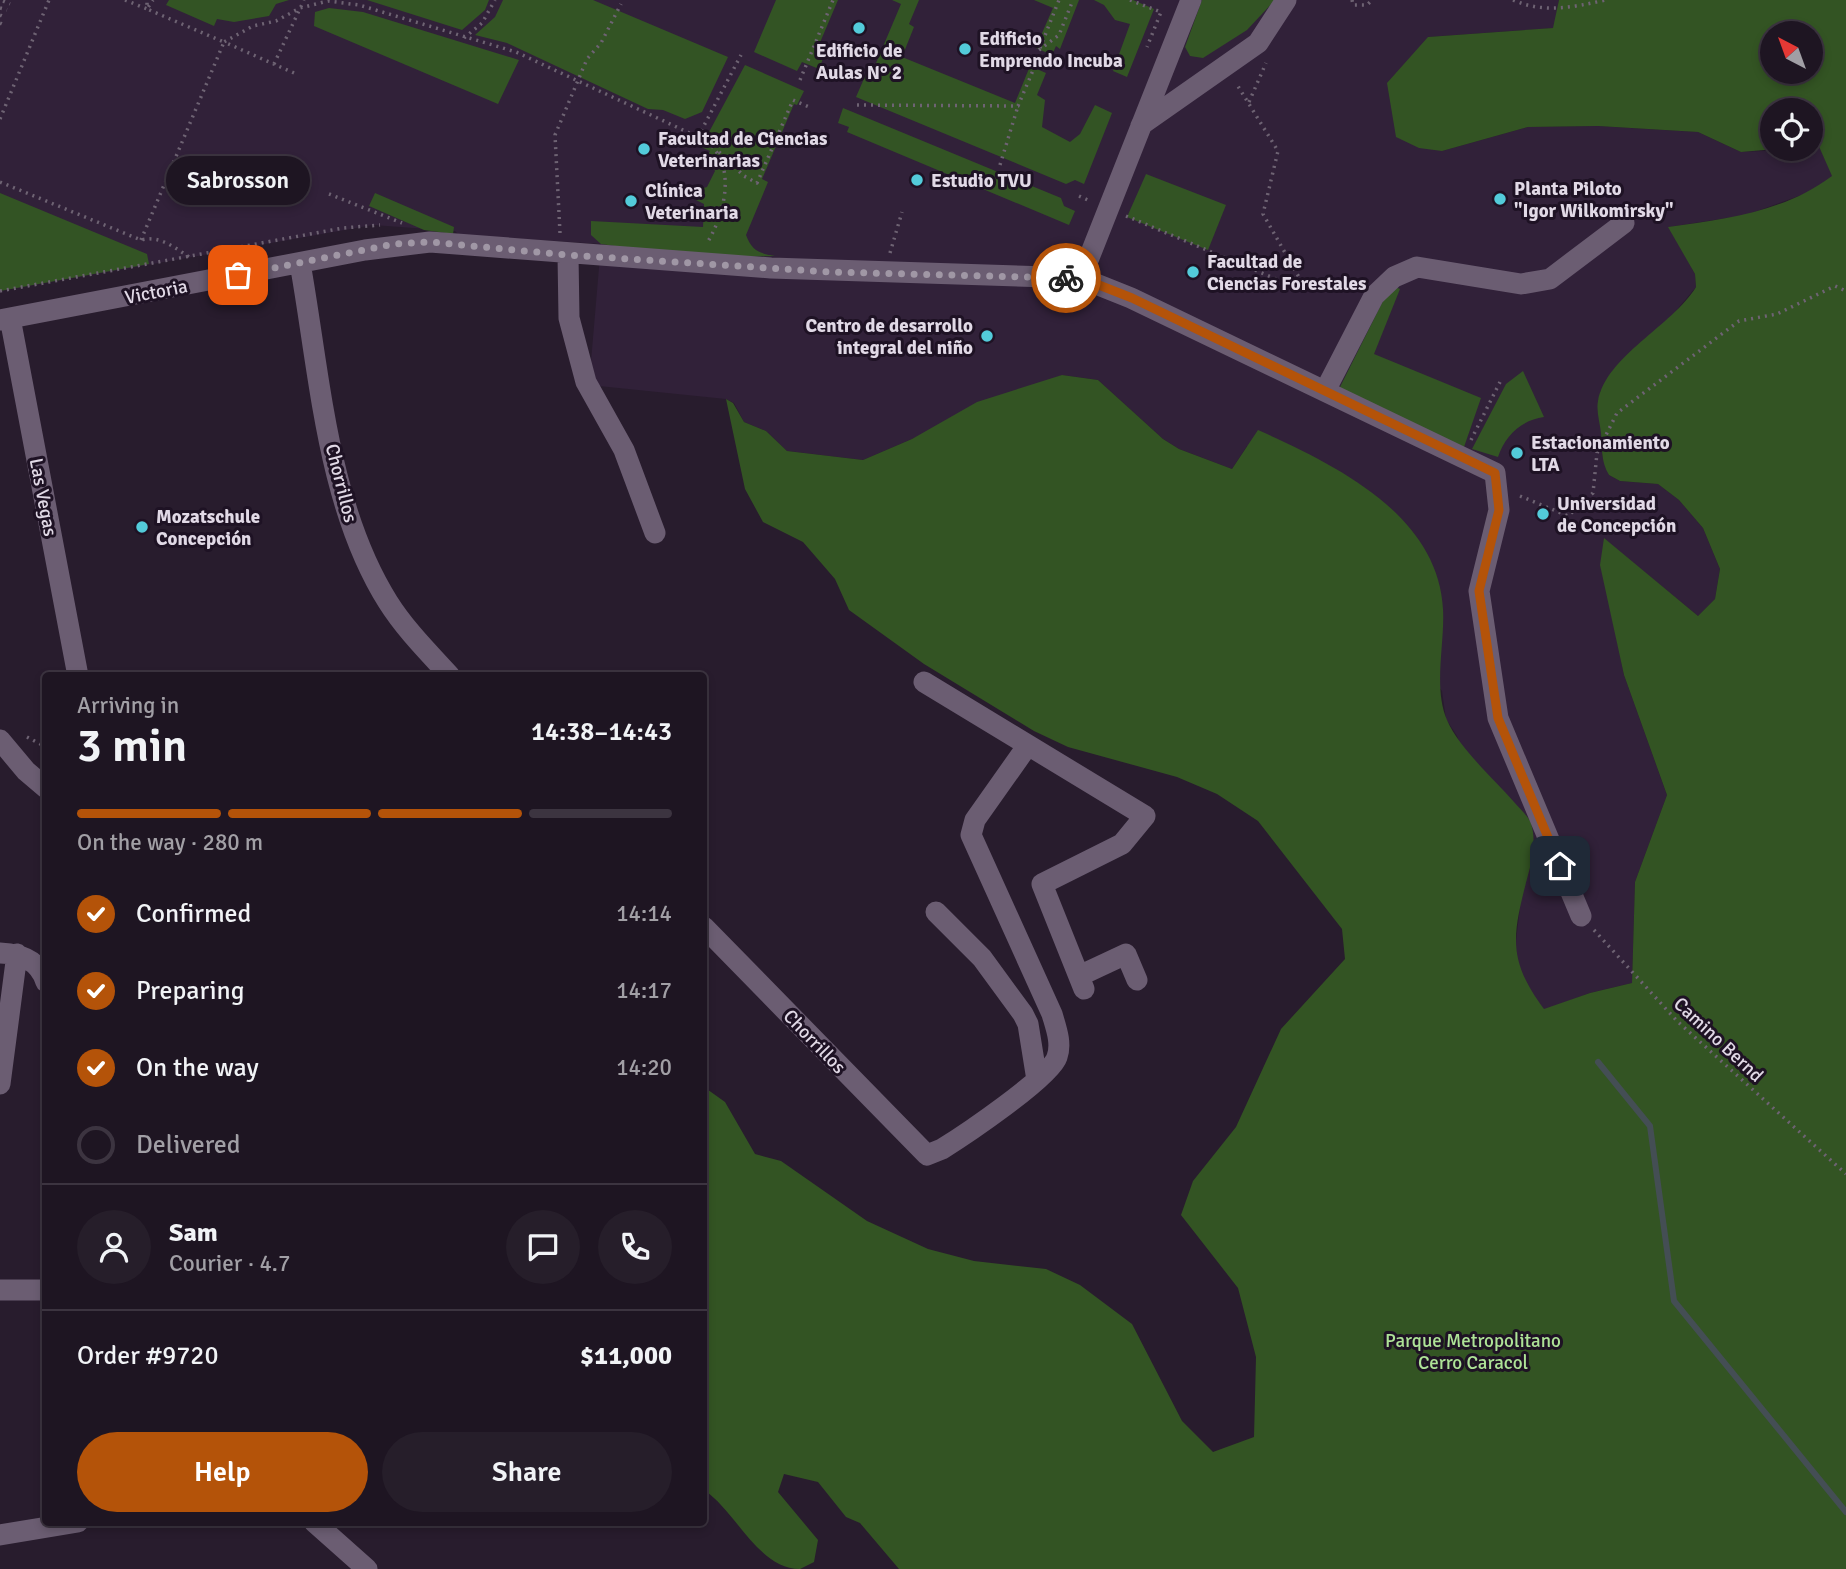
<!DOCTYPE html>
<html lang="en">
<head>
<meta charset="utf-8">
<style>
  :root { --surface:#1e1522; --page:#261e2a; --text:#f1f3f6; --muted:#a19fa5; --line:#3c3440; --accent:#b45309 }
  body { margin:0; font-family:Signika,sans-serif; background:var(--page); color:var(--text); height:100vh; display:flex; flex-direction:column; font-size:26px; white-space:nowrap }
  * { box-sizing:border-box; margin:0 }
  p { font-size:23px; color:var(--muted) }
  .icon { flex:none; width:38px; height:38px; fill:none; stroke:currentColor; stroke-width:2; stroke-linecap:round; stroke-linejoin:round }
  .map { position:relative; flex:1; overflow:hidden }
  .panel { position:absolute; left:42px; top:672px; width:665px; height:854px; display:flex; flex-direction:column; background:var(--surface); border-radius:7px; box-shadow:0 4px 10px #0003,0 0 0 2px var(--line) }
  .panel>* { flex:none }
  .needle { width:46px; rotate:319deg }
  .controls { position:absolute; left:1760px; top:21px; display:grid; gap:14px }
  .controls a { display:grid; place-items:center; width:63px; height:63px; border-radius:50%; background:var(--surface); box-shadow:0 4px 10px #0003,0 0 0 2px var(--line); font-size:35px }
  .pin { position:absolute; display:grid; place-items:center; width:60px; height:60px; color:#fff; margin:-30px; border-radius:14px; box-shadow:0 4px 10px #0006 }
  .courier { position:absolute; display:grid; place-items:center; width:70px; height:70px; margin:-35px; border:5px solid #b45309; border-radius:50%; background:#fff; color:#222; box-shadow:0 2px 9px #0007 }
  .bubble { position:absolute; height:49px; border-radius:24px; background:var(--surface); box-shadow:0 4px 10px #0003,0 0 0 2px var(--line); font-size:23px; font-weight:600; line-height:49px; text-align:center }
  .head em { font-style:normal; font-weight:600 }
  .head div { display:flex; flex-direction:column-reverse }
  .head { display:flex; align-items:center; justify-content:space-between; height:119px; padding:0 35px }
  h1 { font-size:46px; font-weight:600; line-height:52px }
  .bar { display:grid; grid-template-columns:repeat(4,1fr); gap:10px 7px; align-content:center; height:84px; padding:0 35px }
  .bar i { height:9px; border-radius:5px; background:var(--line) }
  .bar .selected { background:var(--accent) }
  .bar p { grid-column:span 4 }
  .line { display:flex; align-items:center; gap:18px; padding:0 35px; border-top:2px solid var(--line) }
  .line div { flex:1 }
  .round { display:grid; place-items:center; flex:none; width:74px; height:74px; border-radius:37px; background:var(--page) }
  ol { padding:0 35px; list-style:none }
  li { display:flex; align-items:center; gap:21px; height:77px }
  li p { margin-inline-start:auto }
  li .icon { padding:7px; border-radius:50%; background:var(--accent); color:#fff; stroke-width:4 }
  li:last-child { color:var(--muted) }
  li i { width:38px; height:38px; border:4px solid var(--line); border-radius:50% }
  .action { display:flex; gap:14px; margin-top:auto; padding:14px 35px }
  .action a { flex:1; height:80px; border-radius:42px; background:var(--accent); color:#fff; font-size:28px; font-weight:600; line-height:80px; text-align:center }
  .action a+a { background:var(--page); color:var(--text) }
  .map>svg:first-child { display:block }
  .built { fill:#312139 }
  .green { fill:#335424 }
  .forest { fill:#335423; fill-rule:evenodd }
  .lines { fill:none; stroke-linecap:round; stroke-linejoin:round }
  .stream { stroke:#444e54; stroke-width:6 }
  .path { stroke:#6e6373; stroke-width:3.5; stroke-dasharray:2 5; stroke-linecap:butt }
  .minor { stroke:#6b5d72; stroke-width:21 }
  .done { stroke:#a097a5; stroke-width:7; stroke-dasharray:0 12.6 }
  .route { stroke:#b45309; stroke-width:9 }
  .poi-dot { fill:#53cbda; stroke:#1e1224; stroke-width:2.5 }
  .labels { text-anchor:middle; stroke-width:6; stroke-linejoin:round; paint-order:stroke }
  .poi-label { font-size:19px; font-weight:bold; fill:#e1d9e6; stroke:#1e1224; text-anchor:start }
  .street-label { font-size:19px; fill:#e1d9e6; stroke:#1e1224 }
  .park-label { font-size:19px; fill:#aee397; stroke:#1e1224 }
</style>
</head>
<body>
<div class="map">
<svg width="1846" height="1569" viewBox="0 0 1846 1569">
  <rect width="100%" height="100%" fill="#281c2d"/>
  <path class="built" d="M 0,0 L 1559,0 L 1554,28 L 1428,37 L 1442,151 L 1528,127 L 1598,126 L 1698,132 L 1741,152 L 1811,149 L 1811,143 L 1817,141 L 1833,177 L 1807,193 L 1746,215 L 1669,227 L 1695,274 L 1696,287 L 1670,318 L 1630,353 L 1600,392 L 1602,455 L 1609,475 L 1620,481 L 1658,484 L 1679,500 L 1703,528 L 1720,569 L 1715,599 L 1698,616 L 1604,539 L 1611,611 L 1624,675 L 1667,795 L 1635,882 L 1632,983 L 1590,993 L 1544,1010 L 1523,982 L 1515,950 L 1520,907 L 1457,736 L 1446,719 L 1442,691 L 1247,446 L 1232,469 L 1179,449 L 1163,439 L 1098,380 L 1062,375 L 863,460 L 787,451 L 766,431 L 744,422 L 734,403 L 726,399 L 589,385 L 601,244 L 459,235 L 455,231 L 373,225 L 0,291 Z"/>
  <path class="green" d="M 169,0 L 289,0 L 276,4 L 269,16 L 234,22 L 217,19 L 214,26 L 166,5 Z
    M 367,0 L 489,0 L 485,10 L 462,30 Z
    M 503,0 L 593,0 L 728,57 L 702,112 L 685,119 L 663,110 L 648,109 L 507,43 L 475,35 L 495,17 Z
    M 776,0 L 838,0 L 816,52 L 824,56 L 819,69 L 802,62 L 797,71 L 754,52 Z
    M 892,0 L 919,0 L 909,24 L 914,27 L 902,57 L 1015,103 L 1030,66 L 1046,73 L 1037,95 L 1045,100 L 1042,127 L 1070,142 L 1080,134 L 1095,105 L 1112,113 L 1084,184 L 1075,180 L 1066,184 L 856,97 L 866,74 L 871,75 L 901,4 Z
    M 1034,0 L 1079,0 L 1060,49 L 1056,46 L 1052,55 L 1027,44 L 1030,37 L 1039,40 L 1053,8 Z
    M 1094,0 L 1133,0 L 1154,9 L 1127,77 L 1113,71 L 1130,24 L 1115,20 L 1104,5 Z
    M 1202,0 L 1275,0 L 1247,30 L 1203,58 L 1190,56 L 1185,47 Z
    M 329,8 L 363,12 L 519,60 L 498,104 L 314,26 L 315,12 Z
    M 745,65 L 804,91 L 797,105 L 794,104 L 762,179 L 768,182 L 746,235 C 752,251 759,253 775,256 L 698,258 L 601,244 L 591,235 L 591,221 L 703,227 L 704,204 L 690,197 L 693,191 L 707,187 L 715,171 L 707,157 L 710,151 L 701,147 Z
    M 843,108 L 1061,198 L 1064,206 L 1075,211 L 1069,225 L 847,132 L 849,127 L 838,123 Z
    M 1146,174 L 1226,205 L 1208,250 L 1127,217 Z
    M 0,193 L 147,254 L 149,264 L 0,291 Z
    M 375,193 L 454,227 L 453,234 L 424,230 L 369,206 Z
    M 1391,285 L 1400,289 L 1374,354 L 1481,398 L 1464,447 L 1338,391 Z
    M 1523,371 L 1544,417 C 1522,420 1505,435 1498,457 L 1472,449 L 1506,384 Z"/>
  <path class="forest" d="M 1559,0 L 1846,0 L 1846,1569 L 899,1569 L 860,1523 L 846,1517 L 818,1482 L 784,1474 L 778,1492 L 818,1540 L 814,1562 L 800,1569 C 758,1569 736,1511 704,1490 L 704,1087 L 725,1102 L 755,1154 L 781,1161 L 867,1221 L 928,1249 L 974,1261 L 1046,1269 L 1080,1285 L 1132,1324 L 1182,1421 L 1213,1452 L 1254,1437 L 1256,1357 L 1238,1288 L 1181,1215 L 1193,1181 L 1236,1127 L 1281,1029 L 1345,959 L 1342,929 L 1258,821 L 1217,794 L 1177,777 L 1068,747 L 1034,731 L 924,664 L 849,610 L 835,579 L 803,542 L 763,522 L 745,489 L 726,399 L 733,403 L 744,422 L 766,431 L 787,451 L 863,460 L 912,439 L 977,402 L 1062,375 L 1098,380 L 1163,439 L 1179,449 L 1232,469 L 1258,430 C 1334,464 1438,514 1443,609 C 1445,643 1433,688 1447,720 C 1459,748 1494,779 1514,802 C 1519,808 1528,816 1531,823 C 1536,840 1533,858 1528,875 C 1513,934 1506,958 1544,1009 L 1590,993 L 1632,983 L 1635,882 L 1667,795 L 1624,675 L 1600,565 L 1604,538 L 1698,616 L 1715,599 L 1720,569 L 1703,528 L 1679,500 L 1658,484 L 1620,481 L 1609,475 C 1601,462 1602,448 1601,433 C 1600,423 1596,411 1598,401 C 1606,356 1672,326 1696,287 L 1695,274 L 1668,227 C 1726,219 1784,212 1832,176 L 1817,142 L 1811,143 L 1811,110 L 1773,110 L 1773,149 L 1776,149 L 1741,152 L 1698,132 L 1598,126 L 1528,127 L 1442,151 L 1419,148 L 1396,137 L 1387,83 L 1428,37 L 1553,28 ZM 1773,33 L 1811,33 L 1811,72 L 1773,72 Z"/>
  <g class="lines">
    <path class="stream" d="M 1598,1062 L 1650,1126 L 1674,1301 L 1846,1512"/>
    <path class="path" d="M 125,0 L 147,9 L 147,0
      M 1130,0 L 1161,12 L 1147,47
      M 1352,0 L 1353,5 L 1367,5 L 1372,0
      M 1513,0 C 1545,14 1573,7 1606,0
      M 3,1 L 10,4
      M 0,8 L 7,10
      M 0,15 L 4,17
      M 0,23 L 2,24
      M 464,38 L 482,23 L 495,0
      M 1040,48 L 1059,0
      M 1039,50 L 1059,35 L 1073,0
      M 274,64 L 304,0
      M 294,73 L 224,42 L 253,26 L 276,21 L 300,8 L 328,1 L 359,5 L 516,52 L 698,137 C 703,140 712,144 715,150 C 735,176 722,219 707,243
      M 800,80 L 833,0
      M 1249,102 L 1266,63
      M 857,105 L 1018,106 L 1034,68
      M 0,119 L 49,0
      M 698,137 L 741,55
      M 719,152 L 744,176 L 757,183 L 793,100 L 809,107
      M 1000,165 L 1018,106
      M 0,182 L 141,240 C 159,235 174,247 189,257
      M 329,194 L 402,223
      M 1079,196 L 1090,201
      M 1126,216 L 1295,287 L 1300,279 L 1263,214 L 1278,151 L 1236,83
      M 560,233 L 555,135 L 587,59 L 601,43 L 621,4
      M 141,240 L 224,42 L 147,9 L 153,0
      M 890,253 L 902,212
      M 0,291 L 343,228 L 380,225
      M 1471,440 L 1500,382
      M 1520,496 L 1568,516 L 1593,493 L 1597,453 L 1617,413 L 1739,321 L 1777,314 L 1835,286 L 1846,291
      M 27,737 L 46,747
      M 1594,930 L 1677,1021 L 1846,1174"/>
    <path class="minor" d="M 1141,125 L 1258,43 L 1286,0
      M 568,255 L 569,318 L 586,382 L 624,450 L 655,533
      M 300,263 C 320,375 327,505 388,602 C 405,629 428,652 450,676
      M 1081,278 L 1191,0
      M 10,318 L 78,676
      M 0,320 L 365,250 L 430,242 L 771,268 L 1081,278 L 1131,298 L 1495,473 L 1499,510 L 1479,591 L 1498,718 L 1581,916
      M 1325,391 L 1374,296 L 1394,277 L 1417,267 L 1521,284 L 1550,279 L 1624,223
      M 924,682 L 1145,816 L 1122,844 L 1042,884 L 1084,989
      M 0,740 L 26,771 L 46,788
      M 936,912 L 982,958 L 1023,1014 L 1028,1024 L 1037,1080
      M 704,927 L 927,1155 L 942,1149 C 963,1136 1051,1077 1057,1057 C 1062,1043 1056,1028 1052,1014 L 971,835 L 975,820 L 1028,745
      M 0,953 C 21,954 39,960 46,982
      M 1079,976 L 1126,954 L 1137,980
      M 0,1084 L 17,954
      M 0,1290 L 46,1290
      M 314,1522 L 367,1569
      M 0,1535 L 78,1522"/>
  </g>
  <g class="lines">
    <path class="done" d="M 238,275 L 394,244 L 430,242 L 568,255 L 830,272 L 1066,278"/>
    <path class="route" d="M 1066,278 L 1081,278 L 1132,298 L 1495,473 L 1499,510 L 1479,591 L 1498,718 L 1560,866"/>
  </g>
  <g class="poi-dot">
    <circle cx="859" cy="28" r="7"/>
    <circle cx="965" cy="49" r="7"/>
    <circle cx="644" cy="149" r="7"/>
    <circle cx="917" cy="180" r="7"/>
    <circle cx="1500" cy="199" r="7"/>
    <circle cx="631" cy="201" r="7"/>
    <circle cx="1193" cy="272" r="7"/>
    <circle cx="987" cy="336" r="7"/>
    <circle cx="1517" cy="453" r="7"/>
    <circle cx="1543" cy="514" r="7"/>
    <circle cx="142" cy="527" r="7"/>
  </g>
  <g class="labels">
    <g class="poi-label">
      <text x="979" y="45">Edificio<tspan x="979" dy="22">Emprendo Incuba</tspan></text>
      <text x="859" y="57" text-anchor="middle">Edificio de<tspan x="859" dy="22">Aulas N° 2</tspan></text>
      <text x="658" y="145">Facultad de Ciencias<tspan x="658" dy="22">Veterinarias</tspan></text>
      <text x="931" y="187">Estudio TVU</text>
      <text x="1514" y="195">Planta Piloto<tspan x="1514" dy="22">"Igor Wilkomirsky"</tspan></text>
      <text x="645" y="197">Clínica<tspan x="645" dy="22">Veterinaria</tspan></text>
      <text x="1207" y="268">Facultad de<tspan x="1207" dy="22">Ciencias Forestales</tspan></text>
      <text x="973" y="332" text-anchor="end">Centro de desarrollo<tspan x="973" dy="22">integral del niño</tspan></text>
      <text x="1531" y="449">Estacionamiento<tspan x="1531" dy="22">LTA</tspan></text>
      <text x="1557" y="510">Universidad<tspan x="1557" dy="22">de Concepción</tspan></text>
      <text x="156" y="523">Mozatschule<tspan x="156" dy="22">Concepción</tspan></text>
    </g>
    <g class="street-label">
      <text transform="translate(156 291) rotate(-11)" y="7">Victoria</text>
      <text transform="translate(342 483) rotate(76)" y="7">Chorrillos</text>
      <text transform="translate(44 497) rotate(79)" y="7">Las Vegas</text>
      <text transform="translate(1719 1039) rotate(43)" y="7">Camino Bernd</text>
      <text transform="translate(815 1041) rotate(46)" y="7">Chorrillos</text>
    </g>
    <g class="park-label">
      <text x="1473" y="1347">Parque Metropolitano<tspan x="1473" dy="22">Cerro Caracol</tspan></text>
    </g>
  </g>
</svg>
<div class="controls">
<a><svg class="needle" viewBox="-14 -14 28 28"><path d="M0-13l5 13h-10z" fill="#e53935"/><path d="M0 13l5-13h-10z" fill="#a19fa5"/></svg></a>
<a><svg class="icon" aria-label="locate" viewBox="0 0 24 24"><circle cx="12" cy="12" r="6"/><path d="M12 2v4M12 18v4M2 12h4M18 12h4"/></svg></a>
</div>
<div class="pin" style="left:238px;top:275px;background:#ea580c"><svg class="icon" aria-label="bag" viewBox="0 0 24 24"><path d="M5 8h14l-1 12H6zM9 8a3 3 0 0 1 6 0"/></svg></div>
<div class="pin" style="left:1560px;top:866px;background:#1f2937"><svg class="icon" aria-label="home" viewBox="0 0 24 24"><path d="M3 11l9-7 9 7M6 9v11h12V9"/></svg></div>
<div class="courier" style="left:1066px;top:278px"><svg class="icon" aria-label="bike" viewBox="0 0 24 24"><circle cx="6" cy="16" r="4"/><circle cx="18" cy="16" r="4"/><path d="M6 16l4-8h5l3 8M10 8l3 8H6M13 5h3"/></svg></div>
<div class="bubble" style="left:166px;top:156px;width:144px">Sabrosson</div>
<section class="panel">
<div class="head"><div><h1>3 min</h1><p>Arriving in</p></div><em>14:38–14:43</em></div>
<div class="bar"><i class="selected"></i><i class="selected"></i><i class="selected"></i><i></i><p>On the way · 280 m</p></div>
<ol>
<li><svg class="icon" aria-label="check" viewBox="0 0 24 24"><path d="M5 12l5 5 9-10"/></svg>Confirmed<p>14:14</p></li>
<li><svg class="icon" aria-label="check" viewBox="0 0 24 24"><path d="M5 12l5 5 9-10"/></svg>Preparing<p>14:17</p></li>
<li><svg class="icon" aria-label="check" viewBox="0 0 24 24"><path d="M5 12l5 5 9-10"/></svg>On the way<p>14:20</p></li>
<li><i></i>Delivered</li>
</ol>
<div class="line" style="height:126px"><a class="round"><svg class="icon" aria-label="person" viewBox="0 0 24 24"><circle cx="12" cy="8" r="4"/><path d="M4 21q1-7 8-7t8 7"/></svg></a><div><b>Sam</b><p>Courier · 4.7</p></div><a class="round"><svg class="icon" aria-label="chat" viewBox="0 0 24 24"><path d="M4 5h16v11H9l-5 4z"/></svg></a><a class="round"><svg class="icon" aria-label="phone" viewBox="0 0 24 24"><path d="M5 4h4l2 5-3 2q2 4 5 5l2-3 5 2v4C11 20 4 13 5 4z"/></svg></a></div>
<div class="line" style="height:91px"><div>Order #9720</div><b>$11,000</b></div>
<div class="action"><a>Help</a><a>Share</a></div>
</section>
</div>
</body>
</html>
